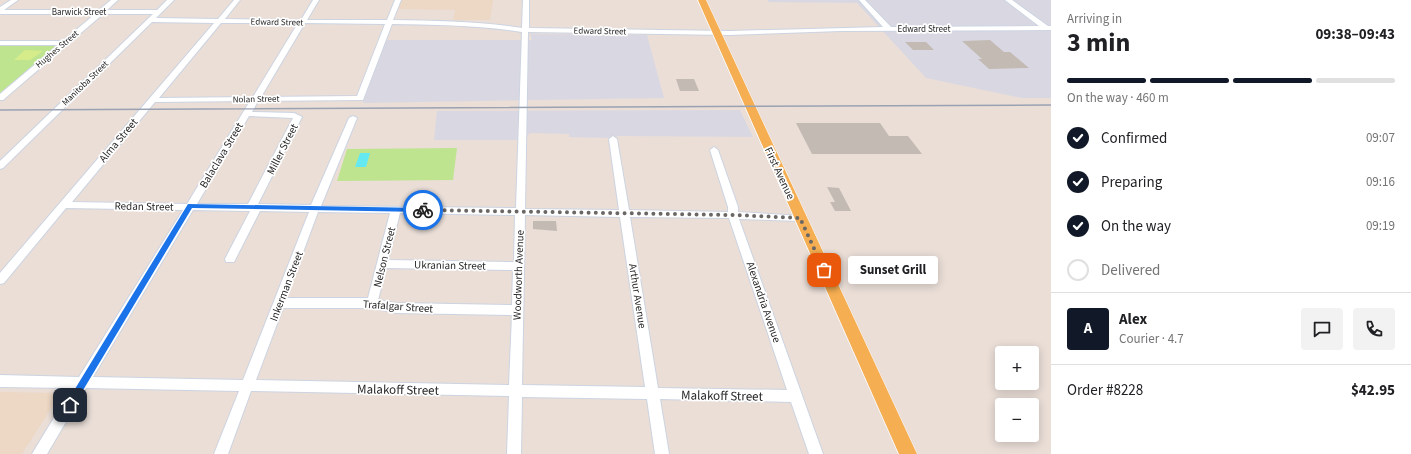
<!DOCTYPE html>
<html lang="en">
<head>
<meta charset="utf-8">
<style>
  :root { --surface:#fff; --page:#f2f2f2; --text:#202124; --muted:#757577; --line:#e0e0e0; --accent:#111827 }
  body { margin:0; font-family:"Source Sans 3",sans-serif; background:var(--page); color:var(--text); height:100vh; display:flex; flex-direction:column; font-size:15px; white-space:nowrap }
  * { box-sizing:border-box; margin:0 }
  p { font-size:13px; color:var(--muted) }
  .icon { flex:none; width:22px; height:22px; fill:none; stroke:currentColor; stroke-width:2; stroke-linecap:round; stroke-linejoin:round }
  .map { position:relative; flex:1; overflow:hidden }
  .details { display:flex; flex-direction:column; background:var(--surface); width:360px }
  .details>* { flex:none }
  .tools { position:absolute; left:995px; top:346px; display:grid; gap:8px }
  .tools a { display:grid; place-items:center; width:44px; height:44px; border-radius:4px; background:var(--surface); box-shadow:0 2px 10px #0003; font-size:20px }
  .pin { position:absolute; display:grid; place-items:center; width:34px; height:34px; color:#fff; margin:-17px; border-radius:8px; box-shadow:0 2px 6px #0006 }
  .courier { position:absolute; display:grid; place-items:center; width:40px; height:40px; margin:-20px; border:3px solid #1a73e8; border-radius:50%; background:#fff; color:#222; box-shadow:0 1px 5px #0007 }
  .bubble { position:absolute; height:28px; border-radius:4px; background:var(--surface); box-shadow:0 2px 10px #0003; font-size:13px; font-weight:700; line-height:28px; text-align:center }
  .overview em { font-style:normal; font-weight:700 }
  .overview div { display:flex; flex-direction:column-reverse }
  .overview { display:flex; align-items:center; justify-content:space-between; height:68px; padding:0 16px }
  h1 { font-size:26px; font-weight:700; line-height:30px }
  .bar { display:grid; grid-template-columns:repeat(4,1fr); gap:6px 4px; align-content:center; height:48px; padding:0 16px }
  .bar i { height:5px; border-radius:3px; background:var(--line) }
  .bar .active { background:var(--accent) }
  .bar p { grid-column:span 4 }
  .line { display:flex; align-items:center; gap:10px; padding:0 16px; border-top:1px solid var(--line) }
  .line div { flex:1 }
  .round { display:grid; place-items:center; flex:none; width:42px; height:42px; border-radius:4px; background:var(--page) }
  ol { padding:0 16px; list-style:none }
  li { display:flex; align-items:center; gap:12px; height:44px }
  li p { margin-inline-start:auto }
  li .icon { padding:4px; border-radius:50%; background:var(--accent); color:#fff; stroke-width:4 }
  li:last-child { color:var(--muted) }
  li i { width:22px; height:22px; border:2px solid var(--line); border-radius:50% }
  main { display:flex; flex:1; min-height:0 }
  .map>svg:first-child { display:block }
  .industrial { fill:#d9d8e2 }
  .education { fill:#edd8c5 }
  .green { fill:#bee490 }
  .pitch { fill:#d6ec8b }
  .water { fill:#64e9f2 }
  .building { fill:#c2bab3 }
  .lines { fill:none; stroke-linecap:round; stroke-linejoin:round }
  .minor-casing { stroke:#ccd4e1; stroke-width:2 }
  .major-casing { stroke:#fff; stroke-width:1 }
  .minor { fill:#fff; fill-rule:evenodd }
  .major { fill:#f5ae52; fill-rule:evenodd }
  .rail { stroke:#9aa2b2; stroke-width:1.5 }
  .route { fill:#1a73e8 }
  .done { stroke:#6b6765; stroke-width:4; stroke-dasharray:0 7.2 }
  .labels { text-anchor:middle; stroke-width:3.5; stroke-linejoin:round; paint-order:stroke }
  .far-street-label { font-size:9px; fill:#272727; stroke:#fff }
  .street-label { font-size:11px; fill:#272727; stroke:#fff }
  .near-street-label { font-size:13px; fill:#272727; stroke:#fff }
</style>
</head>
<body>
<main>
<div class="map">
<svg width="1051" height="454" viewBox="0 0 1051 454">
  <rect width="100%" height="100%" fill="#eaded7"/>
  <path class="industrial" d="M 767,0 L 1051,0 L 1051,98 L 1022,98 L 926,78 L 857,3 L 769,2 Z
    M 530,34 L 647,35 L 664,98 L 363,103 L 383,40 L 532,40 Z
    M 740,110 L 753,137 L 620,136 L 604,138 L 569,137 L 569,134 L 531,133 L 516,140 L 434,140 L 437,111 Z"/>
  <path class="education" d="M 401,0 L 493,0 L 490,20 L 453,20 L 455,10 L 397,9 Z
    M 0,392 L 61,393 L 22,454 L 0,454 Z"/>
  <path class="green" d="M 0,45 L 58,45 L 0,94 Z
    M 457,148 L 453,180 L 337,181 L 347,149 Z"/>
  <path class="pitch" d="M 25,50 L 43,51 L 30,60 L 14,60 Z"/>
  <path class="water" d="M 360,153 L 370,153 L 366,167 L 355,167 Z"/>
  <path class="building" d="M 990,40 L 1004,52 L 1010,52 L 1029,68 L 989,69 L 978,59 L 982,59 L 962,41 Z
    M 905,42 L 926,42 L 934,50 L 913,50 Z
    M 676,79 L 694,79 L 699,91 L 680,91 Z
    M 796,123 L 880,123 L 889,136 L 908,136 L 922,154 L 812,154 Z
    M 827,187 L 839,188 L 851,211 L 835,211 L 830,202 L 835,202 Z
    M 533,221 L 556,221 L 557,231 L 533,229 Z"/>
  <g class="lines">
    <defs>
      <path id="minor" d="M 11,0 L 18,0 L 4,10 L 99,10 L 111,0 L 118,0 L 107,10 L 157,10 L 167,0 L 174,0 L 156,18 L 218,19 L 234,0 L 240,0 L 225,19 L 301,20 L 313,0 L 319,0 L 307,20 L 387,20 L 395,0 L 401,0 L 393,20 C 437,21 479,21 522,28 L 523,0 L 529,0 L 529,28 L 729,31 L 883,27 L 859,0 L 865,0 L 891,27 L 1039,26 L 1005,0 L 1012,0 L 1048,26 L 1051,26 L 1051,30 L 841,31 L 729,35 L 528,32 L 525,209 L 619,210 L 609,139 L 613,136 L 617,139 L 629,210 L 728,212 L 728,207 L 710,150 L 714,147 L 718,150 L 738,207 L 738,212 L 803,216 L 805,218 L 800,221 L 739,219 L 823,454 L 809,454 L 791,402 L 660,399 L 669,454 L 655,454 L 647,399 L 522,397 L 521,454 L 507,454 L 509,396 L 251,391 L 228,454 L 214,454 L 239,391 L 86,388 L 47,454 L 32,454 L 72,388 L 0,387 L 0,375 L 79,377 L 183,210 L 66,208 L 4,283 L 0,284 L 0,273 L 214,23 L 152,22 L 3,168 L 0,169 L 0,161 L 153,14 L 103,14 L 3,100 L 0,100 L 0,94 L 58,45 L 0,45 L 0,41 L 63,41 L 95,14 L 0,14 L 0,7 ZM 221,23 L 298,23 L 253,97 L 159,98 ZM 305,23 L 385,24 L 357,96 L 261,97 ZM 392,24 C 436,25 479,25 522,32 L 516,208 L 321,206 L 357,118 L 353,116 L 349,118 L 311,205 L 258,204 L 302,117 L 294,113 L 252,112 L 258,101 L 363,100 ZM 250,101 L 187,204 L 72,202 L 155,102 ZM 249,116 L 293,118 L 248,204 L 197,204 ZM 193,210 L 250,211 L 225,259 L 226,262 L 234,262 L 260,211 L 309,212 L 243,380 L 93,377 ZM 318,212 L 390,213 L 368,298 L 286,298 ZM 400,213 L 515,215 L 514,262 L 388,260 ZM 525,215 L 620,217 L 645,387 L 522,385 ZM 630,217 L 729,218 L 787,390 L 658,388 ZM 386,268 L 513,270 L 512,305 L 396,303 L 378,300 ZM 283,308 L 372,308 L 396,313 L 512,315 L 509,385 L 256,380 Z"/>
      <path id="major" d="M 698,0 L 706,0 L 917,454 L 899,454 Z"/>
    </defs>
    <use href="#minor" class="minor-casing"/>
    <use href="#major" class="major-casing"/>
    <use href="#minor" class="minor"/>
    <use href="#major" class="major"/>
    <path class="rail" d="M 0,110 L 1051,105"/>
  </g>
  <path class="route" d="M 188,204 L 423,208 L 427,210 L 423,212 L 192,208 L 73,407 L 67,407 L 67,402 Z"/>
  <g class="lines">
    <path class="done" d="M 423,210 L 733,215 L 800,218 L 824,270"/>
  </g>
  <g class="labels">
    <g class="far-street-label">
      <text x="79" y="15">Barwick Street</text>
      <text transform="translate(277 22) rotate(1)" y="3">Edward Street</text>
      <text x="924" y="32">Edward Street</text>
      <text transform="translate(600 31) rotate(1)" y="3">Edward Street</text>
      <text transform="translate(57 49) rotate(-40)" y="3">Hughes Street</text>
      <text transform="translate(85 83) rotate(-44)" y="3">Manitoba Street</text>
      <text transform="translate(256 99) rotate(-1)" y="3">Nolan Street</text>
    </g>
    <g class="street-label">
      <text transform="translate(118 140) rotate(-50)" y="4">Alma Street</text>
      <text transform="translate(282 149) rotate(-63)" y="4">Miller Street</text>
      <text transform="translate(221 155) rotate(-59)" y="4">Balaclava Street</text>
      <text transform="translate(780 173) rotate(65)" y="4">First Avenue</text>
      <text transform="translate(144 206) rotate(1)" y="4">Redan Street</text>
      <text transform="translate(384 257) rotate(-76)" y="4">Nelson Street</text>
      <text transform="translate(450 265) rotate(1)" y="4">Ukranian Street</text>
      <text transform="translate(518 275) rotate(-88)" y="4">Woodworth Avenue</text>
      <text transform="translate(286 286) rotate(-69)" y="4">Inkerman Street</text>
      <text transform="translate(638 296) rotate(81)" y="4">Arthur Avenue</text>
      <text transform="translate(764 302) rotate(71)" y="4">Alexandria Avenue</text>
      <text transform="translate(398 306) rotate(4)" y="4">Trafalgar Street</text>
    </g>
    <g class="near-street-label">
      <text transform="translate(398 389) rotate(1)" y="5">Malakoff Street</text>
      <text transform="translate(722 395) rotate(1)" y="5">Malakoff Street</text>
    </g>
  </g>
</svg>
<div class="tools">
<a>+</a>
<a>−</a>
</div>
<div class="pin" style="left:824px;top:270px;background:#ea580c"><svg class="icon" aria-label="bag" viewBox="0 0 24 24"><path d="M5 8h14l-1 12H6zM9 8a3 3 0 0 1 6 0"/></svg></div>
<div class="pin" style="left:70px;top:405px;background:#1f2937"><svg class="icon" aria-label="home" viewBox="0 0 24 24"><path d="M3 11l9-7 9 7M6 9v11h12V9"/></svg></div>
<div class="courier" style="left:423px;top:210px"><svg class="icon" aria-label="bike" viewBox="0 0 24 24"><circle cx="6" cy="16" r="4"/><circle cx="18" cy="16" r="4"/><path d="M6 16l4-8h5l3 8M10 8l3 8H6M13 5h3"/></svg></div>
<div class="bubble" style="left:848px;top:256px;width:90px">Sunset Grill</div>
</div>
<section class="details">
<div class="overview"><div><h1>3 min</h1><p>Arriving in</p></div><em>09:38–09:43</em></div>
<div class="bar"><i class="active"></i><i class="active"></i><i class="active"></i><i></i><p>On the way · 460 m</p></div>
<ol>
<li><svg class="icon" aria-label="check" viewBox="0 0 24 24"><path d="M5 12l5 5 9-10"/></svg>Confirmed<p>09:07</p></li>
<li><svg class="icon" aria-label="check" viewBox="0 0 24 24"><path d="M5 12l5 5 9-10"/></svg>Preparing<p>09:16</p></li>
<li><svg class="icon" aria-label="check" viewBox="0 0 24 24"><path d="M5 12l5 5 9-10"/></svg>On the way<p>09:19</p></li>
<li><i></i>Delivered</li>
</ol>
<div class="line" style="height:72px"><b class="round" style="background:var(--accent);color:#fff">A</b><div><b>Alex</b><p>Courier · 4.7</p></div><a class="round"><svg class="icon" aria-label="chat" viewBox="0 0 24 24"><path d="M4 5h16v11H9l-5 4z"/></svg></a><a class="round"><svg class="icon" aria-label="phone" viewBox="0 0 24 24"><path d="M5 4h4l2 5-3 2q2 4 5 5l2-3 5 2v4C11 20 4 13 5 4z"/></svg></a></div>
<div class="line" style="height:52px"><div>Order #8228</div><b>$42.95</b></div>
</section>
</main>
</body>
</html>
